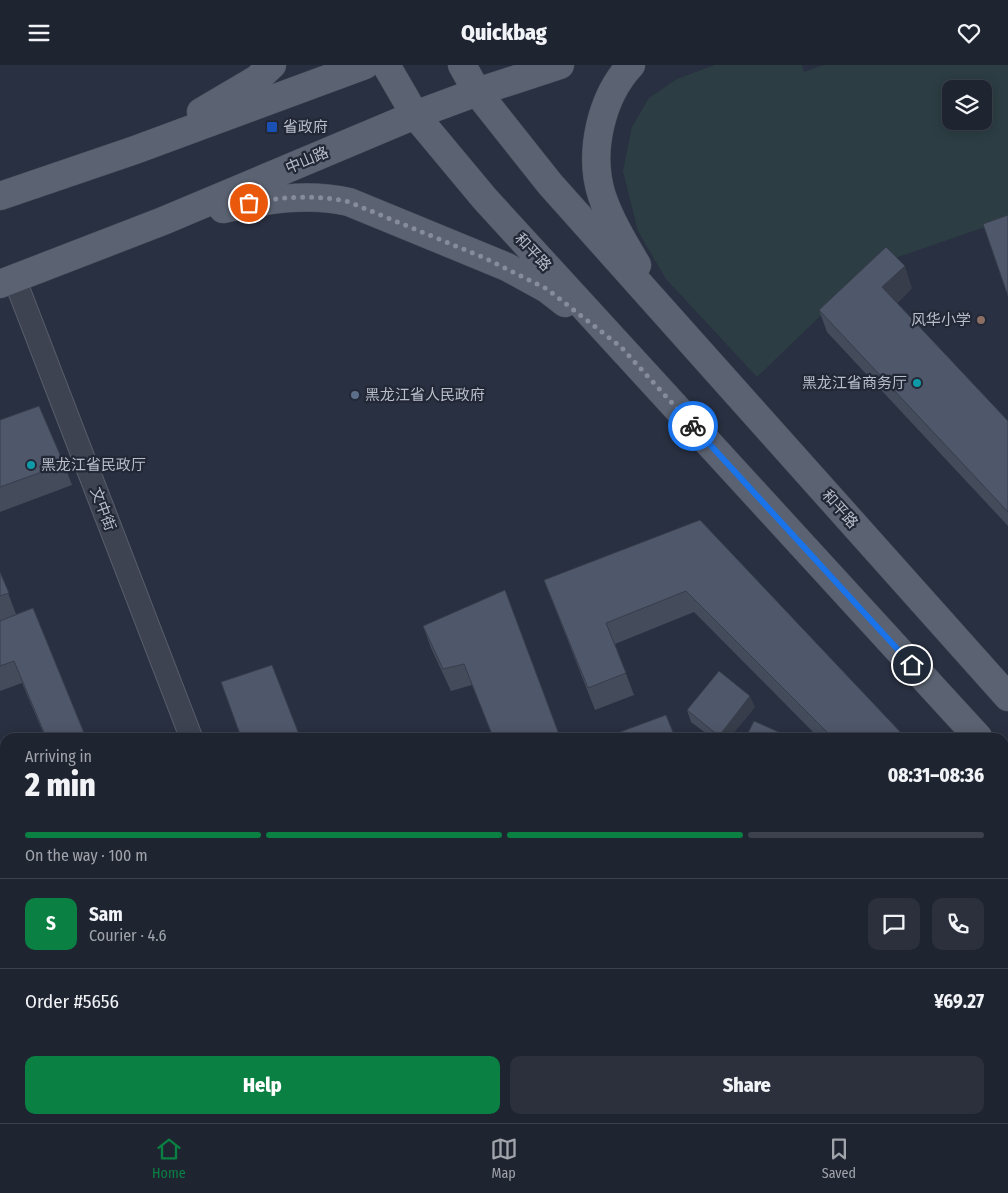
<!DOCTYPE html>
<html lang="en">
<head>
<meta charset="utf-8">
<style>
  :root { --surface:#1f2431; --page:#2c303d; --text:#f1f3f6; --muted:#a1a4ab; --line:#3c414d; --accent:#0b8043 }
  body { margin:0; font-family:"Fira Sans Condensed","Noto Sans SC",sans-serif; background:var(--page); color:var(--text); height:100vh; display:flex; flex-direction:column; font-size:19px; white-space:nowrap }
  * { box-sizing:border-box; margin:0 }
  p { font-size:16px; color:var(--muted) }
  .icon { flex:none; width:28px; height:28px; fill:none; stroke:currentColor; stroke-width:2; stroke-linecap:round; stroke-linejoin:round }
  .map { position:relative; flex:1; overflow:hidden }
  .drawer { position:absolute; left:0px; top:668px; width:1009px; height:391px; display:flex; flex-direction:column; background:var(--surface); border-radius:15px 15px 0 0; box-shadow:0 2px 12px #0003,0 0 0 1px var(--line) }
  .drawer>* { flex:none }
  .buttons { position:absolute; left:942px; top:15px; display:grid; gap:10px }
  .buttons a { display:grid; place-items:center; width:50px; height:50px; border-radius:10px; background:var(--surface); box-shadow:0 2px 12px #0003,0 0 0 1px var(--line); font-size:25px }
  .pin { position:absolute; display:grid; place-items:center; width:42px; height:42px; color:#fff; margin:-21px; border:2px solid #fff; border-radius:50%; box-shadow:0 1px 5px #0007 }
  .courier { position:absolute; display:grid; place-items:center; width:50px; height:50px; margin:-25px; border:4px solid #1a73e8; border-radius:50%; background:#fff; color:#222; box-shadow:0 1px 6px #0007 }
  .head em { font-style:normal; font-weight:800 }
  .head div { display:flex; flex-direction:column-reverse }
  .head { display:flex; align-items:center; justify-content:space-between; height:85px; padding:0 25px }
  h1 { font-size:32px; font-weight:800; line-height:38px }
  .bar { display:grid; grid-template-columns:repeat(4,1fr); gap:8px 5px; align-content:center; height:60px; padding:0 25px }
  .bar i { height:6px; border-radius:4px; background:var(--line) }
  .bar .active { background:var(--accent) }
  .bar p { grid-column:span 4 }
  .line { display:flex; align-items:center; gap:12px; padding:0 25px; border-top:1px solid var(--line) }
  .line div { flex:1 }
  .round { display:grid; place-items:center; flex:none; width:52px; height:52px; border-radius:10px; background:var(--page) }
  .action { display:flex; gap:10px; margin-top:auto; padding:10px 25px }
  .action a { flex:1; height:58px; border-radius:10px; background:var(--accent); color:#fff; font-size:20px; font-weight:800; line-height:58px; text-align:center }
  .action a+a { background:var(--page); color:var(--text) }
  header { display:flex; justify-content:space-between; align-items:center; height:65px; padding:0 25px; background:var(--surface); font-size:22px; font-weight:800 }
  .menu { display:flex; justify-content:space-around; align-items:center; height:70px; border-top:1px solid var(--line); background:var(--surface); font-size:14px; color:var(--muted) }
  .menu a { display:grid; justify-items:center; gap:2px }
  .menu .active { color:var(--accent) }
  .map>svg:first-child { display:block }
  .green { fill:#2c3e43; fill-rule:evenodd }
  .lines { fill:none; stroke-linecap:round; stroke-linejoin:round }
  .minor-casing { stroke:#585e6b; stroke-width:24 }
  .major-casing { stroke:#474c5a; stroke-width:29 }
  .minor { stroke:#3d4351; stroke-width:22 }
  .major { stroke:#5b6271; stroke-width:28 }
  .wall { fill:#444b5b }
  .shaded-wall { fill:#373d4a }
  .building { fill:#4f576a; stroke:#373d4a }
  .done { stroke:#878c9b; stroke-width:5; stroke-dasharray:0 9 }
  .route { stroke:#1a73e8; stroke-width:6 }
  .transit-dot { fill:#1a4fb4; stroke:#222836; stroke-width:2 }
  .education-dot { fill:#8d6e63; stroke:#222836; stroke-width:2 }
  .culture-dot { fill:#0f9aa8; stroke:#222836; stroke-width:2 }
  .service-dot { fill:#5c6f8a; stroke:#222836; stroke-width:2 }
  .labels { text-anchor:middle; stroke-width:4.5; stroke-linejoin:round; paint-order:stroke }
  .poi-label { font-size:15px; fill:#babecb; stroke:#222836; text-anchor:start }
  .street-label { font-size:15px; fill:#babecb; stroke:#222836 }
</style>
</head>
<body>
<header><svg class="icon" aria-label="menu" viewBox="0 0 24 24"><path d="M4 6h16M4 12h16M4 18h16"/></svg>Quickbag<svg class="icon" aria-label="heart" viewBox="0 0 24 24"><path d="M12 20l-8-8c-3-5 5-10 8-4 3-6 11-1 8 4z"/></svg></header>
<div class="map">
<svg width="1008" height="1058" viewBox="0 0 1008 1058">
  <rect width="100%" height="100%" fill="#293041"/>
  <path class="green" d="M 715,0 L 802,0 L 804,7 L 824,0 L 1008,0 L 1008,154 L 872,201 L 757,312 L 666,214 L 638,166 L 623,106 L 632,62 L 649,33 L 677,14 ZM 951,24 L 984,24 L 984,56 L 951,56 Z"/>
  <g class="lines">
    <defs>
      <path id="minor" d="M 15,215 L 191,672
        M 338,1054 L 340,1058"/>
      <path id="major" d="M 386,0 L 415,50 L 485,134 L 978,672
        M 462,0 L 477,27 L 550,119 L 1008,632
        M 631,0 C 601,32 588,88 602,131 C 610,155 624,178 637,200
        M 201,47 L 257,14 L 272,0
        M 0,131 L 135,85 L 365,0
        M 223,144 C 266,135 306,127 349,137 L 507,202 L 547,224 L 565,238
        M 0,219 L 163,156 L 415,50 L 477,27 L 560,0
        M 1004,701 L 1008,706
        M 1004,1018 L 1008,1016
        M 908,1058 L 918,1054
        M 980,1058 L 992,1054"/>
    </defs>
    <use href="#minor" class="minor-casing"/>
    <use href="#major" class="major-casing"/>
    <use href="#minor" class="minor"/>
    <use href="#major" class="major"/>
  </g>
  <path class="wall" d="M 912,223 L 897,238 L 1008,356 L 1008,461 L 827,267 L 819,245 Z
    M 0,355 L 64,399 L 72,420 L 0,447 Z
    M 700,455 L 905,672 L 818,672 L 694,547 L 615,579 L 634,630 L 595,645 L 544,515 Z
    M 0,507 L 16,549 L 33,543 L 86,672 L 45,672 L 22,618 L 0,626 Z
    M 423,561 L 560,672 L 493,672 L 472,620 L 451,626 L 431,583 Z
    M 755,642 L 730,672 L 711,672 L 691,657 L 687,645 Z
    M 1004,778 L 1008,783 L 1008,889 L 1004,885 Z
    M 0,896 L 5,910 L 5,1047 L 0,1049 Z
    M 1008,898 L 1008,982 L 1004,983 L 1004,899 Z
    M 78,1054 L 211,1054 L 213,1058 L 79,1058 Z
    M 369,1054 L 447,1054 L 449,1058 L 371,1058 Z
    M 756,1054 L 812,1054 L 800,1058 L 758,1058 Z"/>
  <path class="shaded-wall" d="M 905,201 L 912,223 L 890,244 L 882,222 Z
    M 750,631 L 755,642 L 730,672 L 719,672 L 719,671 Z"/>
  <path class="building" d="M 1008,150 L 1008,231 L 983,159 Z
    M 886,182 L 905,201 L 882,222 L 1008,356 L 1008,447 L 819,245 Z
    M 39,341 L 64,399 L 0,422 L 0,355 Z
    M 700,455 L 905,672 L 832,672 L 686,526 L 606,558 L 626,608 L 588,623 L 544,515 Z
    M 0,507 L 9,528 L 0,531 Z
    M 505,525 L 560,672 L 493,672 L 464,599 L 443,604 L 423,561 Z
    M 33,543 L 84,668 L 73,672 L 46,672 L 14,596 L 0,601 L 0,556 Z
    M 272,600 L 300,672 L 241,672 L 221,617 Z
    M 719,606 L 750,631 L 719,671 L 687,645 Z
    M 666,650 L 675,672 L 622,672 L 620,667 Z
    M 754,656 L 790,672 L 746,672 Z
    M 5,744 L 5,828 L 0,814 L 0,746 Z
    M 1004,778 L 1008,783 L 1008,874 L 1004,870 Z
    M 0,896 L 5,911 L 5,1024 L 0,1025 Z
    M 1008,898 L 1008,957 L 1004,958 L 1004,899 Z
    M 78,1054 L 187,1054 L 175,1058 L 79,1058 Z
    M 370,1054 L 416,1054 L 403,1058 L 372,1058 Z"/>
  <g class="lines">
    <path class="done" d="M 249,138 C 282,132 315,129 349,137 L 485,193 L 547,224 L 621,282 L 693,361"/>
    <path class="route" d="M 693,361 L 912,600"/>
  </g>
  <rect class="transit-dot" x="266" y="56" width="12" height="12" rx="2.5"/>
  <circle class="education-dot" cx="981" cy="255" r="5"/>
  <g class="culture-dot">
    <circle cx="917" cy="318" r="5"/>
    <circle cx="31" cy="400" r="5"/>
  </g>
  <circle class="service-dot" cx="355" cy="330" r="5"/>
  <g class="labels">
    <g class="poi-label">
      <text x="283" y="67">省政府</text>
      <text x="971" y="260" text-anchor="end">风华小学</text>
      <text x="907" y="323" text-anchor="end">黑龙江省商务厅</text>
      <text x="365" y="335">黑龙江省人民政府</text>
      <text x="41" y="405">黑龙江省民政厅</text>
    </g>
    <g class="street-label">
      <text transform="translate(307 95) rotate(-23)" y="5">中山路</text>
      <text transform="translate(533 187) rotate(47)" y="5">和平路</text>
      <text transform="translate(103 444) rotate(69)" y="5">文中街</text>
      <text transform="translate(840 444) rotate(48)" y="5">和平路</text>
    </g>
  </g>
</svg>
<div class="buttons">
<a><svg class="icon" aria-label="layers" viewBox="0 0 24 24"><path d="M12 4l9 5-9 5-9-5zM3 14l9 5 9-5"/></svg></a>
</div>
<div class="pin" style="left:249px;top:138px;background:#ea580c"><svg class="icon" aria-label="bag" viewBox="0 0 24 24"><path d="M5 8h14l-1 12H6zM9 8a3 3 0 0 1 6 0"/></svg></div>
<div class="pin" style="left:912px;top:600px;background:#1f2937"><svg class="icon" aria-label="home" viewBox="0 0 24 24"><path d="M3 11l9-7 9 7M6 9v11h12V9"/></svg></div>
<div class="courier" style="left:693px;top:361px"><svg class="icon" aria-label="bike" viewBox="0 0 24 24"><circle cx="6" cy="16" r="4"/><circle cx="18" cy="16" r="4"/><path d="M6 16l4-8h5l3 8M10 8l3 8H6M13 5h3"/></svg></div>
<section class="drawer">
<div class="head"><div><h1>2 min</h1><p>Arriving in</p></div><em>08:31–08:36</em></div>
<div class="bar"><i class="active"></i><i class="active"></i><i class="active"></i><i></i><p>On the way · 100 m</p></div>
<div class="line" style="height:90px"><b class="round" style="background:var(--accent);color:#fff">S</b><div><b>Sam</b><p>Courier · 4.6</p></div><a class="round"><svg class="icon" aria-label="chat" viewBox="0 0 24 24"><path d="M4 5h16v11H9l-5 4z"/></svg></a><a class="round"><svg class="icon" aria-label="phone" viewBox="0 0 24 24"><path d="M5 4h4l2 5-3 2q2 4 5 5l2-3 5 2v4C11 20 4 13 5 4z"/></svg></a></div>
<div class="line" style="height:65px"><div>Order #5656</div><b>¥69.27</b></div>
<div class="action"><a>Help</a><a>Share</a></div>
</section>
</div>
<nav class="menu">
<a class="active"><svg class="icon" aria-label="home" viewBox="0 0 24 24"><path d="M3 11l9-7 9 7M6 9v11h12V9"/></svg>Home</a>
<a><svg class="icon" aria-label="map" viewBox="0 0 24 24"><path d="M3 6l6-2 6 2 6-2v14l-6 2-6-2-6 2zM9 4v14M15 6v14"/></svg>Map</a>
<a><svg class="icon" aria-label="saved" viewBox="0 0 24 24"><path d="M7 4h10v16l-5-4-5 4z"/></svg>Saved</a>
</nav>
</body>
</html>
